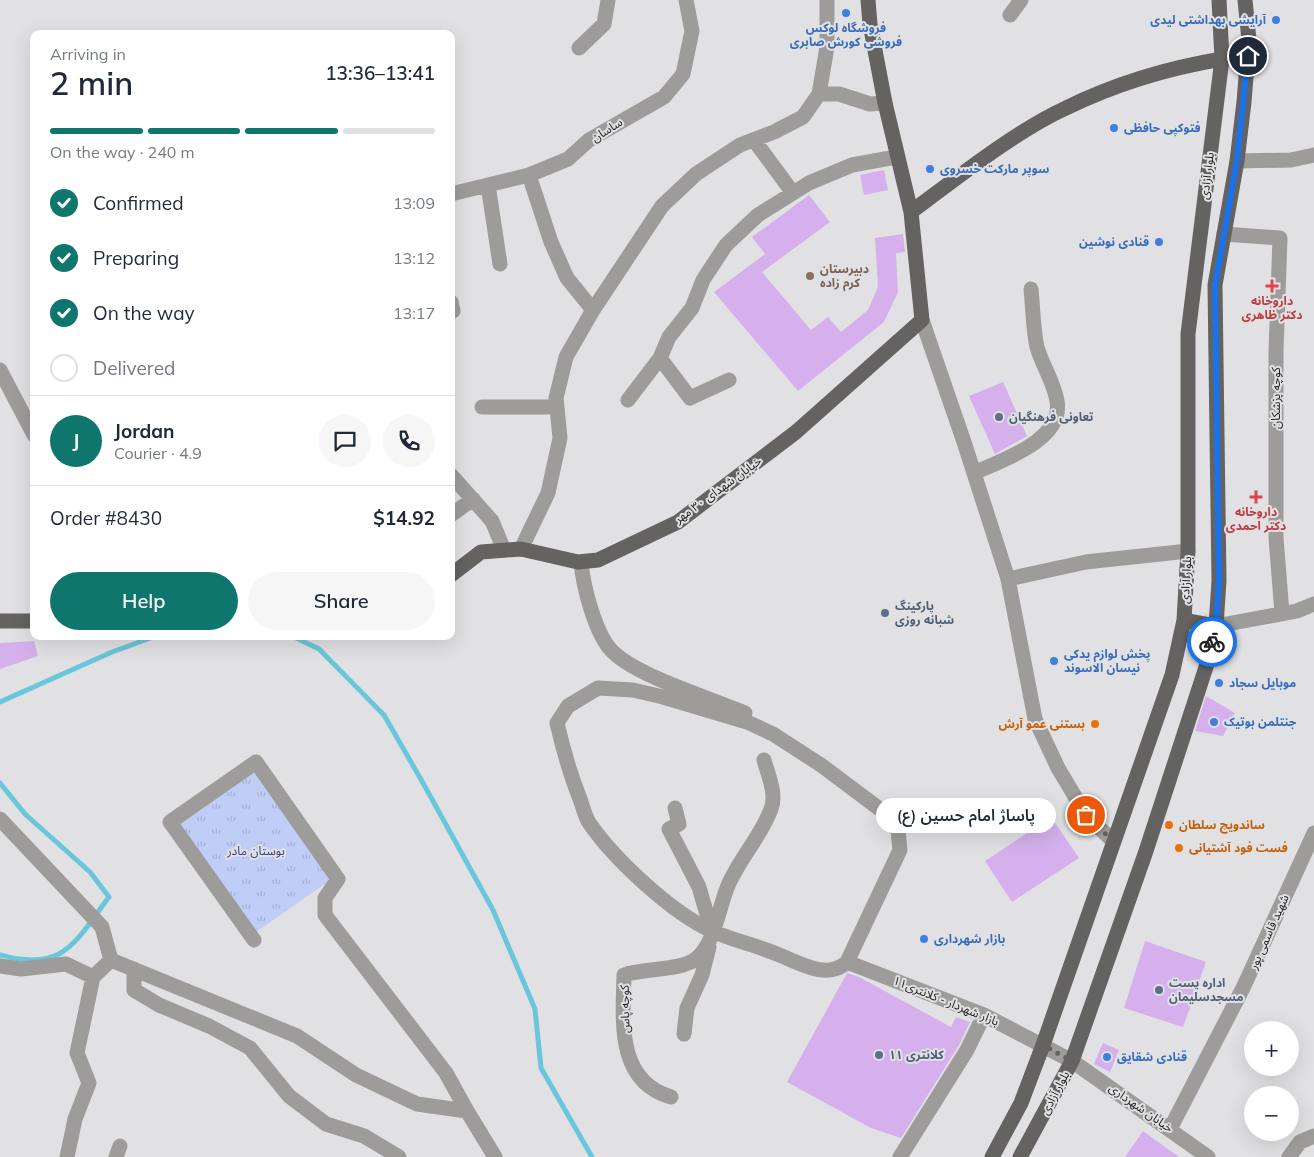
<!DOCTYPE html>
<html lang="en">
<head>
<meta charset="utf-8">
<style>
  :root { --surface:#fff; --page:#f6f6f7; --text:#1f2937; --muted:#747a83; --line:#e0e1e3; --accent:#0f766e }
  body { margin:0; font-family:Mulish,"Noto Sans Arabic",sans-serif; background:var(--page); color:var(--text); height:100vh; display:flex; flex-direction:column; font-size:19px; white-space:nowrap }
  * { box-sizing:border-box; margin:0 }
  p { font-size:16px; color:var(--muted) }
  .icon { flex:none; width:28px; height:28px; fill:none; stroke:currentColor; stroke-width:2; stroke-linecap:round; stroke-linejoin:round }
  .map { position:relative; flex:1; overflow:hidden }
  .details { position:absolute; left:30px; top:30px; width:425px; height:610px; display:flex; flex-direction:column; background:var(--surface); border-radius:10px; box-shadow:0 5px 20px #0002 }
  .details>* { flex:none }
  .buttons { position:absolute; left:1244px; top:1021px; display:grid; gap:10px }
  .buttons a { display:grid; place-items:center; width:55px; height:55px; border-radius:50%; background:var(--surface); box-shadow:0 5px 20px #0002; font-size:25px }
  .pin { position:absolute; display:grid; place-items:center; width:42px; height:42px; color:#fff; margin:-21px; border:2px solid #fff; border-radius:50%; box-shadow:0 1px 5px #0007 }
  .courier { position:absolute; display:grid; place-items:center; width:50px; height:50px; margin:-25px; border:4px solid #1a73e8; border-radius:50%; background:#fff; color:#222; box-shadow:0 1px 6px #0007 }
  .bubble { position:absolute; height:35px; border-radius:18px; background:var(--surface); box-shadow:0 5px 20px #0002; font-size:16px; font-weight:600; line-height:35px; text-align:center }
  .overview em { font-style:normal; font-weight:600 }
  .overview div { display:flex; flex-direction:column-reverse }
  .overview { display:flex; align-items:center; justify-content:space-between; height:85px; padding:0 20px }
  h1 { font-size:32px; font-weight:600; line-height:38px }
  .bar { display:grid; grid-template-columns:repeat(4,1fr); gap:8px 5px; align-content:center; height:60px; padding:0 20px }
  .bar i { height:6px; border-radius:4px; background:var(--line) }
  .bar .current { background:var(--accent) }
  .bar p { grid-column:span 4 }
  .line { display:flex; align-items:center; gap:12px; padding:0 20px; border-top:1px solid var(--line) }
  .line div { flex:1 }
  .round { display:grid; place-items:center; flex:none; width:52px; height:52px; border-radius:26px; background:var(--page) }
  ol { padding:0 20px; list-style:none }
  li { display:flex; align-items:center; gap:15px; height:55px }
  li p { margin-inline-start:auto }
  li .icon { padding:5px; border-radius:50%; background:var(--accent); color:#fff; stroke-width:4 }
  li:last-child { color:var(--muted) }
  li i { width:28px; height:28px; border:2px solid var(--line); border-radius:50% }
  .cta { display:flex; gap:10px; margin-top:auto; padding:10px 20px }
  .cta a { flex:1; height:58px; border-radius:30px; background:var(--accent); color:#fff; font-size:20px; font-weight:600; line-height:58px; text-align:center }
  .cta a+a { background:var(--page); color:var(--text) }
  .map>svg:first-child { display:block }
  .park { fill:url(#park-tufts) }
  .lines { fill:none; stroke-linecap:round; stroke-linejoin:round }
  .stream { stroke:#6ac6da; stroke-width:5 }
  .building { fill:#d5b0ed }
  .minor { stroke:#9d9c9b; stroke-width:15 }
  .major { stroke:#646362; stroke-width:15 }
  .done { stroke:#616262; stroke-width:5; stroke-dasharray:0 9 }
  .route { stroke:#1a73e8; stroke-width:6 }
  .shop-dot { fill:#3f7fe0; stroke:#e1e1e3; stroke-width:2 }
  .education-dot { fill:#8d6e63; stroke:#e1e1e3; stroke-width:2 }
  .health-dot { fill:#e0444e; stroke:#e1e1e3; stroke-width:2 }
  .service-dot { fill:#5c6f8a; stroke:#e1e1e3; stroke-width:2 }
  .food-dot { fill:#e8710a; stroke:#e1e1e3; stroke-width:2 }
  .labels { text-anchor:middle; stroke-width:4; stroke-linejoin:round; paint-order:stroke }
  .shop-label { font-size:12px; font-weight:bold; fill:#366cbe; stroke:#e1e1e3; text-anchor:start }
  .street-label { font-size:12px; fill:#1c1d1d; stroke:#e1e1e3 }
  .education-label { font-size:12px; font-weight:bold; fill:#785e54; stroke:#e1e1e3; text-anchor:start }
  .health-label { font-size:12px; font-weight:bold; fill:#be3a42; stroke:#e1e1e3 }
  .service-label { font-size:12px; font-weight:bold; fill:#4e5e75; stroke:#e1e1e3; text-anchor:start }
  .food-label { font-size:12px; font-weight:bold; fill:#c56008; stroke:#e1e1e3; text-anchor:start }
  .park-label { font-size:12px; fill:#2b3c84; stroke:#e1e1e3 }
</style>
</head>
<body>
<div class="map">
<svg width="1314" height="1157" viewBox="0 0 1314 1157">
  <defs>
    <pattern id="park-tufts" width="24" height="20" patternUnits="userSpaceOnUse" patternTransform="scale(1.25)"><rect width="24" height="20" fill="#c0cef7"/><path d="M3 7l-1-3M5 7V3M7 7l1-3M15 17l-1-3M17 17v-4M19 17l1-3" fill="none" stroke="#a4b0d3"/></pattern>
  </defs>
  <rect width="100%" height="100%" fill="#e1e1e3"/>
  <path class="park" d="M 255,770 L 332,879 L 256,932 L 179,823 Z"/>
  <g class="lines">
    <path class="stream" d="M 292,636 L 319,649 L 384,715 L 423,783 L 493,910 L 535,1009 L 541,1068 L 592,1157
      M 0,702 L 112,652 L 156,636
      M 0,783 L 25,814 L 90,872 L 109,897 C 75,942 64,973 0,955"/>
  </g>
  <path class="building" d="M 884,170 L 888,190 L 864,195 L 860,175 Z
    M 809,195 L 830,222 L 762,272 L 811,330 L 828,317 L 841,332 L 868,310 L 878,287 L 875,238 L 903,234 L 905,252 L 896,253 L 898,292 L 884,322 L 798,391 L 714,292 L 765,254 L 752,237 Z
    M 1003,382 L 1027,436 L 995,454 L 969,396 Z
    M 34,641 L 38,656 L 0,669 L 0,643 Z
    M 1206,696 L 1235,713 L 1223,736 L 1195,731 Z
    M 1051,817 L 1079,858 L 1012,902 L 985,861 Z
    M 1145,941 L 1206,962 L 1183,1027 L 1124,1008 Z
    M 847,973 L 859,977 L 951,1027 L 956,1017 L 970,1022 L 959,1045 L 901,1138 L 871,1128 L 787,1082 Z
    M 1103,1043 L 1119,1050 L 1110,1072 L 1094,1064 Z
    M 1143,1131 L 1179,1157 L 1125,1157 Z"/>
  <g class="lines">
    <path class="minor" d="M 1010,15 L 1021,0
      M 579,48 L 604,24 L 608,0
      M 819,94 L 839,94 L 870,104 L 885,103
      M 754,140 L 793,193
      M 1237,161 L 1291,160 L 1314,155
      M 529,175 L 551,242 L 567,278 L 593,310
      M 488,185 L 500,264
      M 451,194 L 529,175 L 568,159 L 589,140 L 664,97 L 683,74 L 692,31 L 686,0
      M 1224,234 L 1280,238 L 1276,351 L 1276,538 L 1282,613
      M 451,302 L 453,311
      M 922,320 L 964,442 L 1008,579 L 1035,719 L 1058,768 L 1086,815 L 1113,841
      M 0,370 L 34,435
      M 729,380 L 690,398 L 660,358 L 669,337 L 692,308 L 703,280 L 726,245 L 758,215 L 809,183 L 852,165 L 896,157
      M 628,400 L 660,358
      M 482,407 L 557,407
      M 974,473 C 1002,460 1064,440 1057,401 C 1054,382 1042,365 1037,347 C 1033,329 1033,308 1031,289
      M 451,475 L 492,521 L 504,550
      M 451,515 L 473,499
      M 521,549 L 548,493 L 560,438 L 556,398 L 566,357 L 593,310 L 662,206 L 696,174 L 740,145 L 774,132 L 803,117 L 819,94 L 827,47 L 827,0
      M 581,562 C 583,585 595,635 613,652 C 639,677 710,698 745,713
      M 1008,579 L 1086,562 L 1188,551
      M 1216,626 L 1297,611 L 1314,604
      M 598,688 L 633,690 L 663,697 L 747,722 L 773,734 L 821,765 L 881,810 L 898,831 L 900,850 L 847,962 C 827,981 798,962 777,954 C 755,945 732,940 712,931 C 672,913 615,860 590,824 C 585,817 583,807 580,799 C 570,774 563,749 557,723 L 568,706 Z
      M 675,808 L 679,824 L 669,829 L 699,887 L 712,932
      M 0,819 L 102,927 L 111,960 L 297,1036 L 356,1075 L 417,1104 L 467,1111 L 495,1157
      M 254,940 L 170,822 L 256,762 L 338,879 L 325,898 L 325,915 L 446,1073 L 467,1111
      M 847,962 L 984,1015 L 1072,1061 L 1208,1157
      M 0,966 L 21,969 L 66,964 L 93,977
      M 134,969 L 134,990 L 159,1005 L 209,1026 L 250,1048 L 289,1096 L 326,1124 L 364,1136 L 399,1157
      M 684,1034 L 687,1008 L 702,975 L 709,947
      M 671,1097 C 616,1081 623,1021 624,975 C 644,968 682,971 697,958 C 714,944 719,908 727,888 C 738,860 761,837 771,809 C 777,794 768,775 764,760
      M 1170,1129 L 1243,988 L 1314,833
      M 67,1157 L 75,1119 L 89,1083 L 77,1053 L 93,977 L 111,960
      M 116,1157 L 120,1146
      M 900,1157 L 967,1050 L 984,1015
      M 1289,1157 L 1300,1142 L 1314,1136"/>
    <path class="major" d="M 911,212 C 957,178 1014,132 1066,108 C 1115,84 1168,68 1222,59
      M 451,575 L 481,552 L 521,549 L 578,562 L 598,560 L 678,522 L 796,432 L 922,320 L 911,212 L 885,103 L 870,24 L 868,0
      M 1184,620 L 1216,626
      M 0,621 L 34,621
      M 992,1157 L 1021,1103 L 1043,1045 L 1172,675 L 1184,620 L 1188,551 L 1188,334 L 1222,59 L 1219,0
      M 1020,1157 L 1072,1061 L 1145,854 L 1207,664 L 1216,626 L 1219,581 L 1215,285 L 1237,161 L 1244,102 L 1249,40 L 1245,0"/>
  </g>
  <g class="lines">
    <path class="done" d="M 1086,815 L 1113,841 L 1043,1045 L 1072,1061 L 1187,729 L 1212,642"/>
    <path class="route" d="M 1212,642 L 1216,626 L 1219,581 L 1215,286 L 1237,160 L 1248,56"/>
  </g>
  <g class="shop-dot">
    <circle cx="846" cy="13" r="5"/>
    <circle cx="1276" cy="20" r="5"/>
    <circle cx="1114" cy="128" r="5"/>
    <circle cx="930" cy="169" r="5"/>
    <circle cx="1159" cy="242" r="5"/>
    <circle cx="1054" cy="661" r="5"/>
    <circle cx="1219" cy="683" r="5"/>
    <circle cx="1214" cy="722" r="5"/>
    <circle cx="924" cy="939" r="5"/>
    <circle cx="1107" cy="1057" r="5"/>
  </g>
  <circle class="education-dot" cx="810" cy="276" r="5"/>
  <g class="health-dot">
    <path d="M1269.5 278.5h5v5h5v5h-5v5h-5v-5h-5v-5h5z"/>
    <path d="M1253.5 489.5h5v5h5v5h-5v5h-5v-5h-5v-5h5z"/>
  </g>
  <g class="service-dot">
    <circle cx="999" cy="417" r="5"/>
    <circle cx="885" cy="613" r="5"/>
    <circle cx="1159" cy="990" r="5"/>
    <circle cx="879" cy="1055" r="5"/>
  </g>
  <g class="food-dot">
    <circle cx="1095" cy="724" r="5"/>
    <circle cx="1169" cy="825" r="5"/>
    <circle cx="1179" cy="848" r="5"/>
  </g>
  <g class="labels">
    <g class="shop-label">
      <text x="1266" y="24" text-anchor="end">آرایشی بهداشتی لیدی</text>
      <text x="846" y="32" text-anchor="middle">فروشگاه لوکس<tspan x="846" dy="14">فروشی کورش صابری</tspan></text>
      <text x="1124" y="132">فتوکپی حافظی</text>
      <text x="940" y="173">سوپر مارکت خسروی</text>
      <text x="1149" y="246" text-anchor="end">قنادی نوشین</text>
      <text x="1064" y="658">پخش لوازم یدکی<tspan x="1064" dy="14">نیسان الاسوند</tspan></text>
      <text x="1229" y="687">موبایل سجاد</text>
      <text x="1224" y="726">جنتلمن بوتیک</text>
      <text x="934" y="943">بازار شهرداری</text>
      <text x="1117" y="1061">قنادی شقایق</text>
    </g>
    <g class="street-label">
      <text transform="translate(607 130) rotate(-32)" y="4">ساسان</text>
      <text transform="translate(1207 176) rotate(-83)" y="4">بلوار آزادی</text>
      <text transform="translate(1276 398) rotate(-90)" y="4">کوچه پزشکان</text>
      <text transform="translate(718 490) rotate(-36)" y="4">خیابان شهدای ۳۰ مهر</text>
      <text transform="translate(1186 580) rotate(-87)" y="4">بلوار آزادی</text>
      <text transform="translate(1269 932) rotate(-66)" y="4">شهید قاسمی پور</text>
      <text transform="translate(946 1001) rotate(22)" y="4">بازار شهردار - کلانتری۱۱</text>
      <text transform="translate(625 1009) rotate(-91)" y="4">کوچه پاس</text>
      <text transform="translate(1055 1093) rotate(-62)" y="4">بلوار آزادی</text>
      <text transform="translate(1141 1108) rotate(35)" y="4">خیابان شهرداری</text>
    </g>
    <g class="education-label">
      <text x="820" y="273">دبیرستان<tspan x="820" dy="14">کرم زاده</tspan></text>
    </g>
    <g class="health-label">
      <text x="1272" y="305">داروخانه<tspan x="1272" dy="14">دکتر ظاهری</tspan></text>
      <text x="1256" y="516">داروخانه<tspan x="1256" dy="14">دکتر احمدی</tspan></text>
    </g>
    <g class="service-label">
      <text x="1009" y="421">تعاونی فرهنگیان</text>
      <text x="895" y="610">پارکینگ<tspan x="895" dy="14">شبانه روزی</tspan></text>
      <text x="1169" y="987">اداره پست<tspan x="1169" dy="14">مسجدسلیمان</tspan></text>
      <text x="889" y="1059">کلانتری ۱۱</text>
    </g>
    <g class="food-label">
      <text x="1085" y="728" text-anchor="end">بستنی عمو آرش</text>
      <text x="1179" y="829">ساندویچ سلطان</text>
      <text x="1189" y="852">فست فود آشتیانی</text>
    </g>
    <g class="park-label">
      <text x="256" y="855">بوستان مادر</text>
    </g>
  </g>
</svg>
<div class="buttons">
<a>+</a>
<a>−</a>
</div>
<div class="pin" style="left:1086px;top:815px;background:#ea580c"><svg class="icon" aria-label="bag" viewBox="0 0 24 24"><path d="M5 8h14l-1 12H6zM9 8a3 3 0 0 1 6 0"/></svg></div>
<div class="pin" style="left:1248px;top:56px;background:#1f2937"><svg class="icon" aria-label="home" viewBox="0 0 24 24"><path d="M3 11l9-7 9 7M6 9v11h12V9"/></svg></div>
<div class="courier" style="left:1212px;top:642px"><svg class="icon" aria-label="bike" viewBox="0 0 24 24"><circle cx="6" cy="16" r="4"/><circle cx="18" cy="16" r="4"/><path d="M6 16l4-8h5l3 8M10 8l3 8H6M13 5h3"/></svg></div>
<div class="bubble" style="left:876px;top:798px;width:180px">پاساژ امام حسین (ع)</div>
<section class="details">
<div class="overview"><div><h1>2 min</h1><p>Arriving in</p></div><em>13:36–13:41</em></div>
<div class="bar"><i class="current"></i><i class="current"></i><i class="current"></i><i></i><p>On the way · 240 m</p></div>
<ol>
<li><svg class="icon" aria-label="check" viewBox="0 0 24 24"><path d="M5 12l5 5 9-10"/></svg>Confirmed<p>13:09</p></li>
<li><svg class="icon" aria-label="check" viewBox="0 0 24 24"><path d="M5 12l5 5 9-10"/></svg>Preparing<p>13:12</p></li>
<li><svg class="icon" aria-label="check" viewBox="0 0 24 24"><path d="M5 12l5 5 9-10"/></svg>On the way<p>13:17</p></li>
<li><i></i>Delivered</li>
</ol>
<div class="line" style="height:90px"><b class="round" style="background:var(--accent);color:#fff">J</b><div><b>Jordan</b><p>Courier · 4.9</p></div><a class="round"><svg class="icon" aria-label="chat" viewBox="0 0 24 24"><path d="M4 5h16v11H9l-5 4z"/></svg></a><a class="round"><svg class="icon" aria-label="phone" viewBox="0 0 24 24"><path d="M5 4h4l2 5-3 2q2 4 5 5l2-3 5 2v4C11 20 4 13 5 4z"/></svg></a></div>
<div class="line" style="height:65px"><div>Order #8430</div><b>$14.92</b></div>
<div class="cta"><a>Help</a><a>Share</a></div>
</section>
</div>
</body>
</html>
